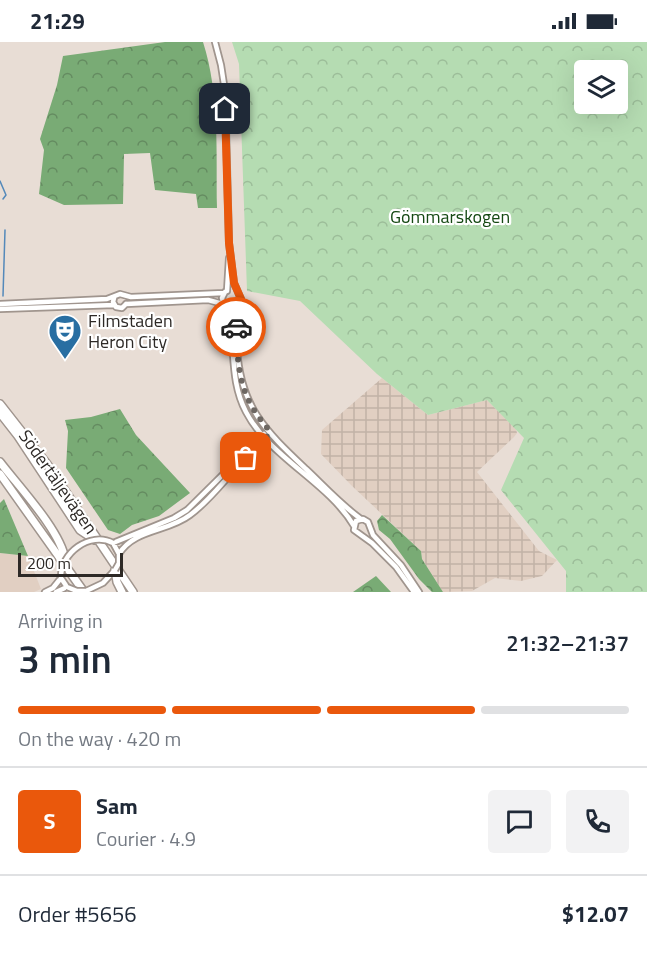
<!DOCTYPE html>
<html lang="en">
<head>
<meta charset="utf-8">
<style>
  :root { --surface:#fff; --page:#f2f2f3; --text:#1f2937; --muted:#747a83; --line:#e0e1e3; --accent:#ea580c }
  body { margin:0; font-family:"Titillium Web",sans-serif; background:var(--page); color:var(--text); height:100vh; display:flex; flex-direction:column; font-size:22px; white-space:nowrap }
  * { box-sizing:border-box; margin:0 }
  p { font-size:20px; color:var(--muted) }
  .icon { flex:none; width:33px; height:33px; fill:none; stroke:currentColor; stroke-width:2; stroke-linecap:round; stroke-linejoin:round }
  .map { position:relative; height:550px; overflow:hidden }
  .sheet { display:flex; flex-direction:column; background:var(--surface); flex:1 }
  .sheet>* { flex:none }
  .fabs { position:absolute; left:574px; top:18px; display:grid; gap:12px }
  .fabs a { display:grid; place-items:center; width:54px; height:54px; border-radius:6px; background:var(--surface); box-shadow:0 6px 24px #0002; font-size:30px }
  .scale { position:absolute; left:18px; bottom:15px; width:105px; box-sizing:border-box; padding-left:6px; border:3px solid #2d2926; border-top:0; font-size:16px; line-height:21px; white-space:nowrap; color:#2d2926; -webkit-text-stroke:4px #fff; paint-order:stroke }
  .pin { position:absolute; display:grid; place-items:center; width:51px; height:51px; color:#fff; margin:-26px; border-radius:12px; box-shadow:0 3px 9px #0006 }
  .courier { position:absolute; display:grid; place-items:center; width:60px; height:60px; margin:-30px; border:4px solid #ea580c; border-radius:50%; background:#fff; color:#222; box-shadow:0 2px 8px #0007 }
  .headline em { font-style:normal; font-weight:600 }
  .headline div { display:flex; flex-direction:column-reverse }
  .headline { display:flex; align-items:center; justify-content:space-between; height:102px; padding:0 18px }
  h1 { font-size:39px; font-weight:600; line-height:45px }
  .bar { display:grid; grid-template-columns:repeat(4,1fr); gap:9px 6px; align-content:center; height:72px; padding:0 18px }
  .bar i { height:8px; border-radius:4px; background:var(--line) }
  .bar .selected { background:var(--accent) }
  .bar p { grid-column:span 4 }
  .line { display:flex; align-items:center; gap:15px; padding:0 18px; border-top:2px solid var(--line) }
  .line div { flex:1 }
  .round { display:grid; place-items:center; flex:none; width:63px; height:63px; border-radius:6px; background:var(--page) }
  .status { display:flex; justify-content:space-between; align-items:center; height:42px; padding:0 30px; background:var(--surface); direction:ltr }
  .status svg { height:16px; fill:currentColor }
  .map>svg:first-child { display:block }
  .built { fill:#e1cfc2 }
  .industrial { fill:url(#industrial-grid) }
  .forest { fill:url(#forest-crowns) }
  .park { fill:url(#park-crowns); fill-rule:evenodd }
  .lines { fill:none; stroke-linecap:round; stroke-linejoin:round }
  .stream { stroke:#5489ba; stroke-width:1.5 }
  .tertiary-casing { stroke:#a0958e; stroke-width:8 }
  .motorway-casing { stroke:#a0958e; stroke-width:10 }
  .tertiary { stroke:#fff; stroke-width:4.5 }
  .motorway { stroke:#fff; stroke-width:7 }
  .tertiary-bridge-casing { stroke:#a0958e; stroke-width:8; stroke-linecap:butt }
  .tertiary-bridge { stroke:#fff; stroke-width:4.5 }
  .done { stroke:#6e6863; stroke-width:6; stroke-dasharray:0 10.8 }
  .route { stroke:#ea580c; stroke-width:8 }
  .labels { text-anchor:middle; stroke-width:4.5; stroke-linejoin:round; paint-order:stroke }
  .park-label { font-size:18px; fill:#144812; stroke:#fff }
  .poi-label { font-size:18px; fill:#2d2926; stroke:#fff; text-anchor:start }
  .street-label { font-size:18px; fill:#2d2926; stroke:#fff }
</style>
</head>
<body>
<div class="status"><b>21:29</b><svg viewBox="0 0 49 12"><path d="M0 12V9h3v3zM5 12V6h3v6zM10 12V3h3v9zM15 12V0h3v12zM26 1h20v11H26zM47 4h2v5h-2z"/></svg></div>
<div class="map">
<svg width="647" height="550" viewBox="0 0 647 550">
  <defs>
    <pattern id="industrial-grid" width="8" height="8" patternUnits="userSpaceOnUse" patternTransform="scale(1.5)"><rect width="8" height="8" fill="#e1cfc2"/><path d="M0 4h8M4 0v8" fill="none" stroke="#c1b2a7"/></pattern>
    <pattern id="forest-crowns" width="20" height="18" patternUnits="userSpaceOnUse" patternTransform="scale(1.5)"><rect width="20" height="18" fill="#79ab75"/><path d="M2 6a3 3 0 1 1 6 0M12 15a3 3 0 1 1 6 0" fill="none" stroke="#648b60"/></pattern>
    <pattern id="park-crowns" width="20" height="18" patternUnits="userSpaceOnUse" patternTransform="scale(1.5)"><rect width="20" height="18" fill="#b5dcb2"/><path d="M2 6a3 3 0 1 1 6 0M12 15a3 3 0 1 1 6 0" fill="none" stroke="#9cbd99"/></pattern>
  </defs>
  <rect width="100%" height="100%" fill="#e8ddd5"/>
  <path class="built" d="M 0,511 L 28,514 L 41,547 L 34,550 L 0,550 Z"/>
  <path class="industrial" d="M 382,336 L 428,373 L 487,358 L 516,387 L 517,391 L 514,395 L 477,430 L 539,509 L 557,518 L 542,534 L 521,539 L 495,536 L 472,549 L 443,550 L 422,517 L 421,509 L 351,443 L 321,412 L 322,388 Z"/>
  <path class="forest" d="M 165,0 L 203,0 C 220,53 216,111 217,166 L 198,166 L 196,152 L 155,148 L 150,111 L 124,112 L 123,162 L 64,163 L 39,152 L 44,108 L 40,97 L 57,43 L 63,14 Z
    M 120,367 L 136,393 L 190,451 L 159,474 L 132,483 L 120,492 L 108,488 L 66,426 L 68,389 L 65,378 L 91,375 Z
    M 4,457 L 28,514 L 0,511 L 0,461 Z
    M 382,473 L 421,509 L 422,517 L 443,550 L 432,550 L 419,537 L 390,497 L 379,488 L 377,479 Z
    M 376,534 L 391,550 L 353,550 Z"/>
  <path class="park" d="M 232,0 L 647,0 L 647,550 L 566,550 L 566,529 L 501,448 L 524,396 L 487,358 L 428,373 L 377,332 L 300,259 L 247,249 L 239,22 ZM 585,28 L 618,28 L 618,62 L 585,62 Z"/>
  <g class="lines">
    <path class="stream" d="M 0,139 L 6,153 L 3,157
      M 3,254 L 5,188"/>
    <defs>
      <path id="tertiary" d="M 215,0 L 221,23 L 225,49 L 229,201
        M 229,201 L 234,241 L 241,257 C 240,262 237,264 236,269 C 234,281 236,294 237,306 C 240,365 266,389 306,427 C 324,444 341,463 361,477
        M 227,249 L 229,216
        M 225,250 L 222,256 L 224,264 L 232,267 L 237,265
        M 114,256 L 113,260 L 116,265 L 122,266 L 126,262
        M 0,262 L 107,257 L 120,252 L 131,255 L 224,251
        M 126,262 L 208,258 L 223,262
        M 226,265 C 237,300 228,336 246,370 C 269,415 328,440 354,484
        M 0,267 L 114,263
        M 119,512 L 113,501 L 174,476 L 187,468 L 264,392
        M 119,512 C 134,487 168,490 190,473 C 209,459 222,441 238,424 C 247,414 259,405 267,394
        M 86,549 L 103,541 L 115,528
        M 45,550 L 53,546 L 61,536 L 67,545 L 56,550
        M 414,550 L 396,525 L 372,501 L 354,488 L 356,479 L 363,477 L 368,480 L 373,493 L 401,523 L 419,550"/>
      <path id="motorway" d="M 0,362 L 47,422 L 133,550
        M 0,371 L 18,394 L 80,488 L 95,498
        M 0,420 C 19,445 60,488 65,517
        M 0,432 L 84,550
        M 115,528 L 117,540 L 122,550"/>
    </defs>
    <use href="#tertiary" class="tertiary-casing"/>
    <use href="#motorway" class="motorway-casing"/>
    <use href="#tertiary" class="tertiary"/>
    <use href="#motorway" class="motorway"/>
    <defs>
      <path id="tertiary-bridge" d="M 115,528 L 119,521 L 119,512
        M 61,536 C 60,511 90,489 113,501
        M 67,545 L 77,549 L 86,549"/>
    </defs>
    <use href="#tertiary-bridge" class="tertiary-bridge-casing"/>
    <use href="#tertiary-bridge" class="tertiary-bridge"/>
  </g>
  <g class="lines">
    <path class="done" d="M 236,285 C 238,328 239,355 270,389 L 266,396 L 246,416"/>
    <path class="route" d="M 225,67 L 229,201 L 234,241 L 241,257 L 236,270 L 236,285"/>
  </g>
  <defs>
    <symbol id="theatre-pin" viewBox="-11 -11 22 30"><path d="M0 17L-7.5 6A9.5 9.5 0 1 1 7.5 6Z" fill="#286ea2" stroke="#fff"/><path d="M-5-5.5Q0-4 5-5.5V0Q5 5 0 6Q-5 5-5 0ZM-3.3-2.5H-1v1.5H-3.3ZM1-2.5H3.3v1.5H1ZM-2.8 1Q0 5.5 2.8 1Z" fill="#fff"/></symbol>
  </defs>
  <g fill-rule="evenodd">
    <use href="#theatre-pin" x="46" y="270" width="38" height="52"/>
  </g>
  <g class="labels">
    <g class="park-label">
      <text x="450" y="181">Gömmarskogen</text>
    </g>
    <g class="poi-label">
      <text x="88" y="285">Filmstaden<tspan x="88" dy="21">Heron City</tspan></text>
    </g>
    <g class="street-label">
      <text transform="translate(58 440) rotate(55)" y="6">Södertäljevägen</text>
    </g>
  </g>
</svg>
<div class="fabs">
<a><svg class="icon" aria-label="layers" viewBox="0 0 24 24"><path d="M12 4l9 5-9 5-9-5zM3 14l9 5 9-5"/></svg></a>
</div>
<div class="scale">200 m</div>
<div class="pin" style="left:246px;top:416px;background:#ea580c"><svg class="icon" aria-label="bag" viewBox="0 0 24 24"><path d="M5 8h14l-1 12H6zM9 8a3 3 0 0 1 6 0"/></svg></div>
<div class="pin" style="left:225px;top:67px;background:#1f2937"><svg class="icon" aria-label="home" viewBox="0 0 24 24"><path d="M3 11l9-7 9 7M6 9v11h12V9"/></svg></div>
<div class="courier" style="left:236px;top:285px"><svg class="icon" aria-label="car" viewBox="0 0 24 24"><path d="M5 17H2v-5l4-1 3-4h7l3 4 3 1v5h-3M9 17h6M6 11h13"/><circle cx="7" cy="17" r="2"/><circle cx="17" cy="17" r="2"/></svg></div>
</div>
<section class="sheet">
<div class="headline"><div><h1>3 min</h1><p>Arriving in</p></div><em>21:32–21:37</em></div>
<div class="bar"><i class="selected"></i><i class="selected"></i><i class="selected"></i><i></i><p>On the way · 420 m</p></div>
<div class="line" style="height:108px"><b class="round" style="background:var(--accent);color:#fff">S</b><div><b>Sam</b><p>Courier · 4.9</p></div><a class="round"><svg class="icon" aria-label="chat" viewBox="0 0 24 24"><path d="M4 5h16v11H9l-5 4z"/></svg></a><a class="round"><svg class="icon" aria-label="phone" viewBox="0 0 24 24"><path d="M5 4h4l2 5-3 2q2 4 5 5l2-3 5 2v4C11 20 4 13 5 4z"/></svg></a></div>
<div class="line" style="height:78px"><div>Order #5656</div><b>$12.07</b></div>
</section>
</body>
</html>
